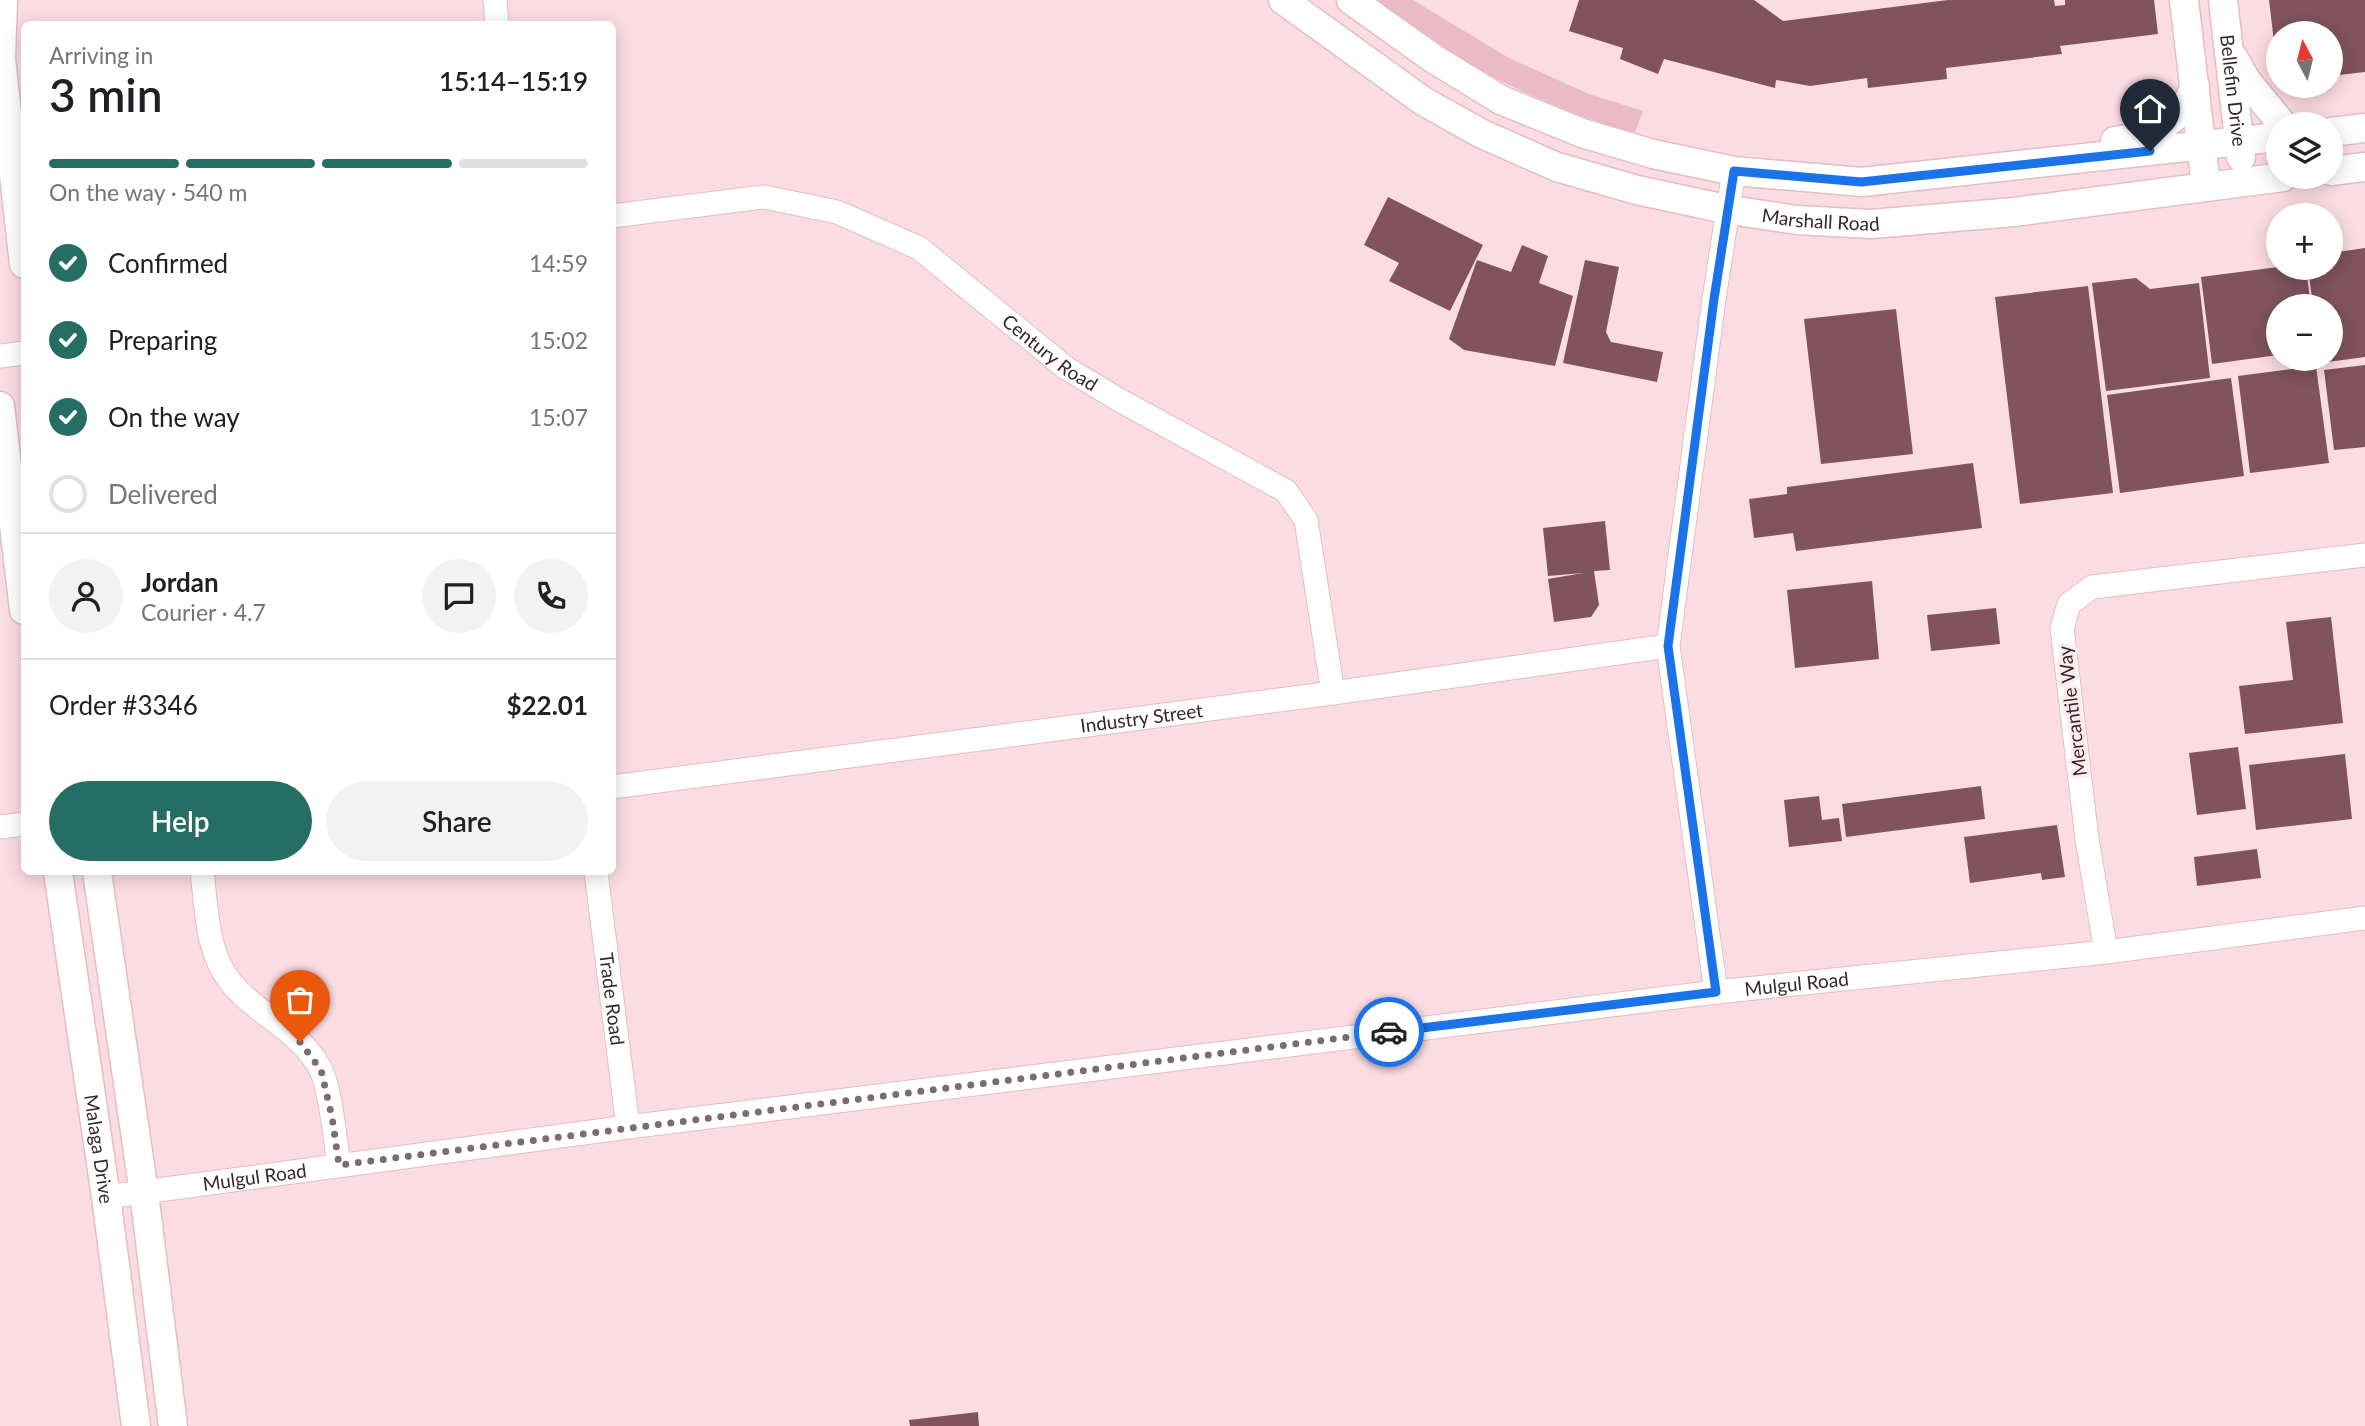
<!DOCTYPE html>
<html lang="en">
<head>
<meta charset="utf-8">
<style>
  :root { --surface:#fff; --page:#f2f2f2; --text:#202124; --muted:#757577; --line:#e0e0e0; --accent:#266e64 }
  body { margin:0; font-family:Lato,sans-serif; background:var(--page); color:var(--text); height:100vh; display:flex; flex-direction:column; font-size:26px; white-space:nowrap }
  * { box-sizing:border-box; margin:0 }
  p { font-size:23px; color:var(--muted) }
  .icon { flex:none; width:38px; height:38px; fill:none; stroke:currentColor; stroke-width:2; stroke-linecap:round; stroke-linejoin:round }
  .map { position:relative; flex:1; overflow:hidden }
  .side { position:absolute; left:21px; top:21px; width:595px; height:854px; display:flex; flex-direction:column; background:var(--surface); border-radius:10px; box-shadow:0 4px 18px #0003 }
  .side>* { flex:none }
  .needle { width:46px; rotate:353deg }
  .buttons { position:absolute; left:2266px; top:21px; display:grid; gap:14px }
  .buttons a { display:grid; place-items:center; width:77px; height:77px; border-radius:50%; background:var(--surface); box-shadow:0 4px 18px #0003; font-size:35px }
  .pin { position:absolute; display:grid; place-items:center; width:60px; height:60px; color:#fff; margin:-72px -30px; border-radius:50% 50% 50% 0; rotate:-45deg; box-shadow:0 0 7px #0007 }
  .pin .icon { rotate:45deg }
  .courier { position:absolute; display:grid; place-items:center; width:70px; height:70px; margin:-35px; border:5px solid #1a73e8; border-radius:50%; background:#fff; color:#222; box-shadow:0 2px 9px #0007 }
  .head em { font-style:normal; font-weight:600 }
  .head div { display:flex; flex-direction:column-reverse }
  .head { display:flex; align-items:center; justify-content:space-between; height:119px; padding:0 28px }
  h1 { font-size:46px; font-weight:600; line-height:52px }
  .bar { display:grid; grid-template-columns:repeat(4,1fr); gap:10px 7px; align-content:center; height:84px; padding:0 28px }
  .bar i { height:9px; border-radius:5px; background:var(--line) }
  .bar .current { background:var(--accent) }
  .bar p { grid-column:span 4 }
  .line { display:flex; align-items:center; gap:18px; padding:0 28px; border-top:2px solid var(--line) }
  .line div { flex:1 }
  .round { display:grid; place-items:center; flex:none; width:74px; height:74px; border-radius:37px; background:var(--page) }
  ol { padding:0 28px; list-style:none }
  li { display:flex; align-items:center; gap:21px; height:77px }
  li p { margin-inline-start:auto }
  li .icon { padding:7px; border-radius:50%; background:var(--accent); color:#fff; stroke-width:4 }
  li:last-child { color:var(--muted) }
  li i { width:38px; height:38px; border:4px solid var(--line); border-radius:50% }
  .button { display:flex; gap:14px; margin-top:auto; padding:14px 28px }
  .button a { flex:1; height:80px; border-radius:42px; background:var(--accent); color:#fff; font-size:28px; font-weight:600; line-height:80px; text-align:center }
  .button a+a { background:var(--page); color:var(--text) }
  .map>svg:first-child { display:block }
  .built { fill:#fbdce3; fill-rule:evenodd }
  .green { fill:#eabbc6 }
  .building { fill:#80535e }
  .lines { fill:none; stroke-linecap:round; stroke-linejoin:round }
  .minor-casing { stroke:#e6bcc6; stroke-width:25 }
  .major-casing { stroke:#e6bcc6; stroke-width:31 }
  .minor { stroke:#fff; stroke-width:23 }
  .major { stroke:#fff; stroke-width:28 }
  .done { stroke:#7c6c70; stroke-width:7; stroke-dasharray:0 12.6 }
  .route { stroke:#1a73e8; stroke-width:9 }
  .labels { text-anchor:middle; stroke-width:7; stroke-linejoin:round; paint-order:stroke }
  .street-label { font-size:19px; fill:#37272b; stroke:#fdebef }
</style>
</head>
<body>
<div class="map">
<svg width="2365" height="1426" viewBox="0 0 2365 1426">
  <rect width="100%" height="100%" fill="#fdebef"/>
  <path class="built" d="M 0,0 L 2365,0 L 2365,1426 L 0,1426 ZM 24,24 L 612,24 L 612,872 L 24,872 ZM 2278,33 L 2331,33 L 2331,86 L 2278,86 ZM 2278,124 L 2331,124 L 2331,177 L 2278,177 ZM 2278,215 L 2331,215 L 2331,268 L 2278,268 ZM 2278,306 L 2331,306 L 2331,359 L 2278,359 Z"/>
  <path class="green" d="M 1373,0 L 1413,0 L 1509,58 L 1589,94 L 1643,111 L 1634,135 C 1582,117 1530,97 1481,71 C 1442,51 1408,25 1373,0 Z"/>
  <path class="building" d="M 1579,0 L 1754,0 L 1783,21 L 1948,0 L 2054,0 L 2055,6 L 2065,5 L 2065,0 L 2154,0 L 2158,34 L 2060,46 L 2062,54 L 1946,68 L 1947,79 L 1868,88 L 1867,78 L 1810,86 L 1776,80 L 1775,88 L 1664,59 L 1658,74 L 1620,59 L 1623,48 L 1569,31 Z
    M 2269,0 L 2365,0 L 2365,72 L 2331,76 L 2331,33 L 2278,33 L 2277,67 Z
    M 1388,197 L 1483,245 L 1450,311 L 1389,281 L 1399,263 L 1364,245 Z
    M 1522,245 L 1548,256 L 1539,283 L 1573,296 L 1555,366 L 1464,350 L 1449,339 L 1477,260 L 1511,272 Z
    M 2365,248 L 2365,357 L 2320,363 L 2320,359 L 2331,359 L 2331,306 L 2313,306 L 2308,268 L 2331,268 L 2331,253 Z
    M 1585,260 L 1619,267 L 1606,332 L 1611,342 L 1663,352 L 1657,382 L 1563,363 Z
    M 2278,267 L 2306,268 L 2311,306 L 2278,306 L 2278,355 L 2212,364 L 2201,277 Z
    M 2136,278 L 2150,289 L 2199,283 L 2210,378 L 2106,391 L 2092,283 Z
    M 2088,286 L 2113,493 L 2020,504 L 1995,297 Z
    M 1896,309 L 1913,454 L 1821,464 L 1804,319 Z
    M 2365,365 L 2365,447 L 2334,450 L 2324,370 Z
    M 2316,366 L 2329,463 L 2250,473 L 2238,376 Z
    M 2231,378 L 2244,476 L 2120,493 L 2107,395 Z
    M 1973,463 L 1982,528 L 1796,551 L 1793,533 L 1754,538 L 1749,499 L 1787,494 L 1787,487 Z
    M 1605,521 L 1610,570 L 1594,571 L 1599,605 L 1591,617 L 1554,622 L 1548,579 L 1583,573 L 1548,576 L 1543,528 Z
    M 1872,581 L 1879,659 L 1795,668 L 1787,590 Z
    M 1996,608 L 2000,644 L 1931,651 L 1927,615 Z
    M 2331,617 L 2343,723 L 2245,734 L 2239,686 L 2293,680 L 2286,622 Z
    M 2238,747 L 2246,809 L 2197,815 L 2189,753 Z
    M 2345,754 L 2352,819 L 2256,830 L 2249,765 Z
    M 1981,786 L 1985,819 L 1846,837 L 1842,804 Z
    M 1819,796 L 1822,820 L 1839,818 L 1842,841 L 1789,847 L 1784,800 Z
    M 2057,825 L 2065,877 L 2042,880 L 2041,873 L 1970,883 L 1964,837 Z
    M 2257,849 L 2261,878 L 2197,886 L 2194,857 Z
    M 978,1412 L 979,1426 L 910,1426 L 909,1420 Z"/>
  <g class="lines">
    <defs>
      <g id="minor">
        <path d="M 495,0 L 497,24"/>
        <path id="s1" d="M 612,216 L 764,197 L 837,212 L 919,248 L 1066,368 L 1121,401 L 1286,491 L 1306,520 L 1333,693"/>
        <path d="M 0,356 L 24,353"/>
        <path id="s2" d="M 612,787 L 1333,693 L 1668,646"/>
        <path d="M 0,827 L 24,824"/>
        <path d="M 202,872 C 207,910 206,953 232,984 C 258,1015 302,1032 321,1070 C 331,1091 335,1140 339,1165"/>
        <path id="s3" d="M 596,872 L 628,1127"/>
        <path d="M 2106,952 L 2087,839 L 2062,628 L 2069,604 L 2092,587 L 2365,555"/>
        <path d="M 1716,992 L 1668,646 L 1714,299 L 1734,171"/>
        <path id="s4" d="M 106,1197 L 628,1127 L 1716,992 L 2106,952 L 2365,918"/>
      </g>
      <g id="major">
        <path d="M 3,0 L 1,59 L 24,264"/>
        <path id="s5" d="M 1283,0 L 1423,101 L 1482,134 L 1557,167 L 1637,190 L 1730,210 L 1797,220 L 1871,224 L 2014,212 L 2283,177"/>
        <path d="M 1351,0 L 1434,59 L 1501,100 L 1582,133 L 1653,154 L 1734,171 L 1862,182 L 2278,137"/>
        <path d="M 2184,0 L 2206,186"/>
        <path id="s6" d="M 2223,0 L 2241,157"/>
        <path d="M 2233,57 L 2246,80 L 2282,124"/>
        <path d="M 2331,132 L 2365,128"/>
        <path d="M 2115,141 C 2140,138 2169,127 2185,106 C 2189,101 2192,92 2195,86"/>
        <path d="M 2331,171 L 2365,167"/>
        <path d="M 0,406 L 24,610"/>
        <path id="s7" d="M 58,872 L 106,1197 L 136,1426"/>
        <path d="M 97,872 L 144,1193 L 173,1426"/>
      </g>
    </defs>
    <use href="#minor" class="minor-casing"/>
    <use href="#major" class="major-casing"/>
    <use href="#minor" class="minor"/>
    <use href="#major" class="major"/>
  </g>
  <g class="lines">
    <path class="done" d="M 300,1042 L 321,1070 L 332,1117 L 339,1165 L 1389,1032"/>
    <path class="route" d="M 1389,1032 L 1716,992 L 1668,646 L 1714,299 L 1734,171 L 1861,182 L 2150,151"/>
  </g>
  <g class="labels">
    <g class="street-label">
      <text dy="7" stroke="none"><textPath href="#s6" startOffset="91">Bellefin Drive</textPath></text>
      <text dy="7" stroke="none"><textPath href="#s5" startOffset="592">Marshall Road</textPath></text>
      <text dy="7" stroke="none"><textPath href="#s1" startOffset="485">Century Road</textPath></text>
      <text transform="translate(2072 711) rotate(-97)" y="7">Mercantile Way</text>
      <text dy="7" stroke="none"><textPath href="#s2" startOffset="534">Industry Street</textPath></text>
      <text dy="7" stroke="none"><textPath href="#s4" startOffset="1704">Mulgul Road</textPath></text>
      <text dy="7" stroke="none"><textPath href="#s3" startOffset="128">Trade Road</textPath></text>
      <text dy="7" stroke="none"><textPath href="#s7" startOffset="280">Malaga Drive</textPath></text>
      <text dy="7" stroke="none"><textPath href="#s4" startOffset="150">Mulgul Road</textPath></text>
    </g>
  </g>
</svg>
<div class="buttons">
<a><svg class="needle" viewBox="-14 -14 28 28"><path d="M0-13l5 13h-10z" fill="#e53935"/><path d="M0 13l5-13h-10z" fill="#757577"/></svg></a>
<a><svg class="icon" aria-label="layers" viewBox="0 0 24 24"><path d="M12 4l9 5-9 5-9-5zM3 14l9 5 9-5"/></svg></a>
<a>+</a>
<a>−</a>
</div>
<div class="pin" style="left:300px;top:1042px;background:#ea580c"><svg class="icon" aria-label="bag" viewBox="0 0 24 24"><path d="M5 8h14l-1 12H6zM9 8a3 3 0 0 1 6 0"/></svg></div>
<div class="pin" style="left:2150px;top:151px;background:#1f2937"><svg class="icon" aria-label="home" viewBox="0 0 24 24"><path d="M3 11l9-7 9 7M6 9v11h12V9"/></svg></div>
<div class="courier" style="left:1389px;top:1032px"><svg class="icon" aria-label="car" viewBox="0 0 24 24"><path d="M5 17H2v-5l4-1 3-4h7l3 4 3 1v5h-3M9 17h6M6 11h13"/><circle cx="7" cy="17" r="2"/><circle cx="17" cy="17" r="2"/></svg></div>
<section class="side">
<div class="head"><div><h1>3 min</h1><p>Arriving in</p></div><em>15:14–15:19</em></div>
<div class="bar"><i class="current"></i><i class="current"></i><i class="current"></i><i></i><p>On the way · 540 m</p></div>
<ol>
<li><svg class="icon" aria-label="check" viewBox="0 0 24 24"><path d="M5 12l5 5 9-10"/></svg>Confirmed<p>14:59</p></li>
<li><svg class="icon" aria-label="check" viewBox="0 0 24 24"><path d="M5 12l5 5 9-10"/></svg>Preparing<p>15:02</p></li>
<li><svg class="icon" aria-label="check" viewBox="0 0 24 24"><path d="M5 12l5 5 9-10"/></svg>On the way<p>15:07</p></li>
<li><i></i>Delivered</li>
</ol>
<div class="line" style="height:126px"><a class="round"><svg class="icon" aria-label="person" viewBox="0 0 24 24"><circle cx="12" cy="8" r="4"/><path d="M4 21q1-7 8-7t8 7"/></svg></a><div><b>Jordan</b><p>Courier · 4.7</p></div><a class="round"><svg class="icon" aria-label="chat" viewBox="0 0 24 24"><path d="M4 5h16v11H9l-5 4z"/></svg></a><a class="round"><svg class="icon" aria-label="phone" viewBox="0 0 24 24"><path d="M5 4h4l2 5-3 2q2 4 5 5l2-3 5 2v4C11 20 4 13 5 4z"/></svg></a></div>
<div class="line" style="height:91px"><div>Order #3346</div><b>$22.01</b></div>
<div class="button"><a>Help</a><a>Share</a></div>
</section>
</div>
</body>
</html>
